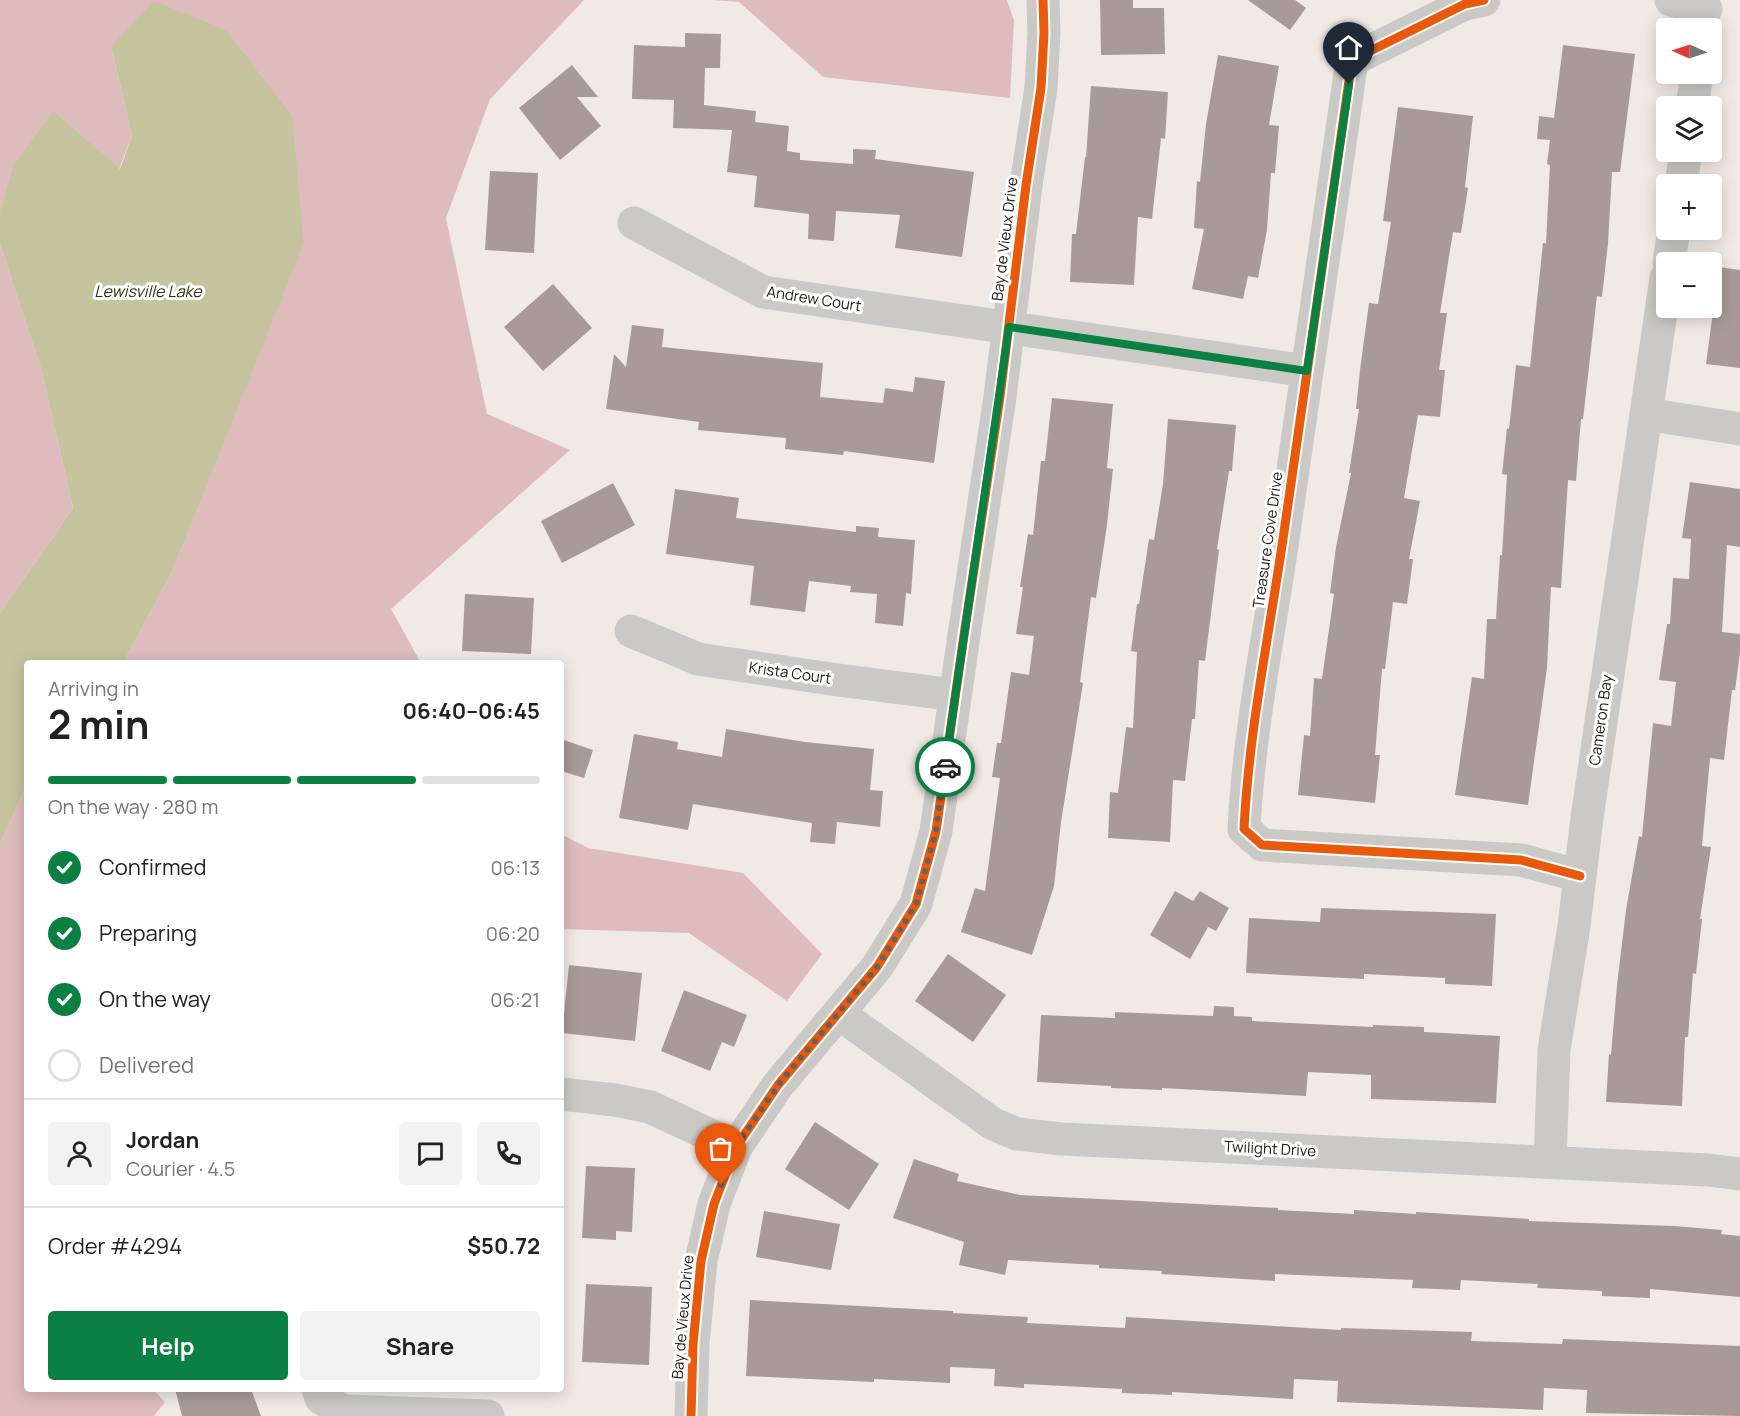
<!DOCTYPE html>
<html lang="en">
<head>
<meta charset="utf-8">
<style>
  :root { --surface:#fff; --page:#f2f2f2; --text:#222; --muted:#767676; --line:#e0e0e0; --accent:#0b8043 }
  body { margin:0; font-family:Manrope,sans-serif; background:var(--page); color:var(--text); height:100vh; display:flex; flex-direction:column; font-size:22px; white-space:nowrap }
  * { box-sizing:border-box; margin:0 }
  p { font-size:20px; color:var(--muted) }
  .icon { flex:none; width:33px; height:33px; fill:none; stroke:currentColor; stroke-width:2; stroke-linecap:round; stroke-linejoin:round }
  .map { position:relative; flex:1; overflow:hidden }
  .sheet { position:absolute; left:24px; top:660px; width:540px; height:732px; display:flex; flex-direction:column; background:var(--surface); border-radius:6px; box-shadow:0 3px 15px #0003 }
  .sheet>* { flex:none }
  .needle { width:39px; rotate:273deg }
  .buttons { position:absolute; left:1656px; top:18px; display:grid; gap:12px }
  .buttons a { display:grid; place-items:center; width:66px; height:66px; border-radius:6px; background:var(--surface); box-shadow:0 3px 15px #0003; font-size:30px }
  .pin { position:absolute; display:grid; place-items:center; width:51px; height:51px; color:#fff; margin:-62px -26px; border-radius:50% 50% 50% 0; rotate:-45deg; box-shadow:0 0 6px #0007 }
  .pin .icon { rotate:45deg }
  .courier { position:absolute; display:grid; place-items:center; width:60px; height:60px; margin:-30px; border:4px solid #0b8043; border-radius:50%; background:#fff; color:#222; box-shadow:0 2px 8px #0007 }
  .overview em { font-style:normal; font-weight:700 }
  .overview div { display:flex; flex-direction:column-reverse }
  .overview { display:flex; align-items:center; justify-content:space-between; height:102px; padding:0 24px }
  h1 { font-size:39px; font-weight:700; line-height:45px }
  .bar { display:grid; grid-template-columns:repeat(4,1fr); gap:9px 6px; align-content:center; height:72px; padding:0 24px }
  .bar i { height:8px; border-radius:4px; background:var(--line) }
  .bar .selected { background:var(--accent) }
  .bar p { grid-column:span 4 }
  .line { display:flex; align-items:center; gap:15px; padding:0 24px; border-top:2px solid var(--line) }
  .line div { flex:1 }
  .round { display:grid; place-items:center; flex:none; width:63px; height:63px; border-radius:6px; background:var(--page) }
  ol { padding:0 24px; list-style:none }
  li { display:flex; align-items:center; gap:18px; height:66px }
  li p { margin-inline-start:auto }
  li .icon { padding:6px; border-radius:50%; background:var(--accent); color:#fff; stroke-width:4 }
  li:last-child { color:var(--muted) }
  li i { width:33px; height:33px; border:3px solid var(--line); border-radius:50% }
  .primary-button { display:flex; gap:12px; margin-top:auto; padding:12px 24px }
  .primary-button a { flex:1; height:69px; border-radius:6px; background:var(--accent); color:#fff; font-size:24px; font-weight:700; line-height:69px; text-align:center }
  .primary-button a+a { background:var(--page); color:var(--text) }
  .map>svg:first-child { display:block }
  .forest { fill:#debcbe }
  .water { fill:#c6c39f }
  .building { fill:#a89b97 }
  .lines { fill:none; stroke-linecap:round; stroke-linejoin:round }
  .minor { stroke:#cac9c6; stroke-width:33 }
  .cycleway-casing { stroke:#fff; stroke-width:13 }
  .cycleway { stroke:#e8590c; stroke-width:9 }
  .done { stroke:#67615d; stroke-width:6; stroke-dasharray:0 10.8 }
  .route { stroke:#0b8043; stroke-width:8 }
  .labels { text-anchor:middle; stroke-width:6; stroke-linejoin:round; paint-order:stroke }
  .street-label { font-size:15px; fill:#1c1814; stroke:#fff }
  .water-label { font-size:16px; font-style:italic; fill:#333208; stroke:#fff }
</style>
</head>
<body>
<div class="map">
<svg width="1740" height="1416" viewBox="0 0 1740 1416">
  <rect width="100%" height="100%" fill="#f1e9e4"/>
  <path class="forest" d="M 0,0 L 584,0 L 490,99 L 446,218 L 487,414 L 570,450 L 391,609 L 421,663 L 123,663 L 172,572 L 240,401 L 111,46 L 132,136 L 119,169 L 0,213 Z
    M 713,0 L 1007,0 L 1014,21 L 1010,98 L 823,77 L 739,2 Z
    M 0,244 L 42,372 L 73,508 L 0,613 Z
    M 27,784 L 27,1389 L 153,1389 L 165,1402 L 154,1416 L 0,1416 L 0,844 Z
    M 561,834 L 588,848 L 743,873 L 822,954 L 787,1001 L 689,933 L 561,929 Z"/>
  <path class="water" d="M 154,1 L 226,30 L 292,116 L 304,243 L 172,572 L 123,663 L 27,663 L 27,784 L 0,844 L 0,613 L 73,508 L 42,372 L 0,244 L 0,213 L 13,167 L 53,111 L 120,169 L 132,136 L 111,46 Z"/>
  <path class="building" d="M 1100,0 L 1133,0 L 1133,8 L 1164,8 L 1165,54 L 1101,55 Z
    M 1248,0 L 1295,0 L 1306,8 L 1290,30 Z
    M 685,33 L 721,34 L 720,68 L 705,68 L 704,105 L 756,111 L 755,122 L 789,126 L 787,151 L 800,153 L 800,160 L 853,164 L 853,149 L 876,150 L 875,159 L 974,172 L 962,257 L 895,248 L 900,215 L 836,211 L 834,241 L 808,239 L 809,214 L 754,207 L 757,176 L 727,172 L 732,130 L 673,128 L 674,100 L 632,99 L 634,45 L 685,47 Z
    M 1563,45 L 1635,54 L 1620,172 L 1612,172 L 1608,243 L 1602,297 L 1597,296 L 1583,419 L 1581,419 L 1576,481 L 1568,480 L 1561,588 L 1551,587 L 1547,668 L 1528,805 L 1455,795 L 1472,677 L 1484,679 L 1487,619 L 1496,619 L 1500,555 L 1502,555 L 1507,475 L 1502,474 L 1507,428 L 1509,429 L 1516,365 L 1530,367 L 1543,243 L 1546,243 L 1550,165 L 1547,164 L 1550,140 L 1537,139 L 1539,116 L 1554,118 Z
    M 1218,55 L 1279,66 L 1269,125 L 1279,126 L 1275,173 L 1271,173 L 1267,230 L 1258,278 L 1248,276 L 1243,299 L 1192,289 L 1204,229 L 1194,228 L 1197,181 L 1200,182 L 1206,124 Z
    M 572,65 L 598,97 L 577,97 L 601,126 L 560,160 L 519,108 Z
    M 1091,86 L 1168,92 L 1165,139 L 1161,138 L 1152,219 L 1138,217 L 1134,285 L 1070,282 L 1072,234 L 1076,234 L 1085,157 L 1086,157 Z
    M 1398,107 L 1473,116 L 1465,187 L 1468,188 L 1461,233 L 1453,232 L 1440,313 L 1447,313 L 1439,370 L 1445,370 L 1440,417 L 1418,415 L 1404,498 L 1420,501 L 1409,559 L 1413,559 L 1407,604 L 1393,602 L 1385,669 L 1382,669 L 1375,755 L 1380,755 L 1375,803 L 1298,795 L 1304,735 L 1310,736 L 1314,678 L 1322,679 L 1334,594 L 1330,593 L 1336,547 L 1351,473 L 1349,473 L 1359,409 L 1356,409 L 1360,370 L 1369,303 L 1378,304 L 1391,222 L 1383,221 Z
    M 490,171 L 538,173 L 534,253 L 485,250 Z
    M 1719,267 L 1740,270 L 1740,368 L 1706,364 Z
    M 553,284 L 592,328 L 543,371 L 504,327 Z
    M 632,325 L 664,329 L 662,347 L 823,363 L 820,397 L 883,403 L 885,388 L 913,392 L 915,377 L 945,381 L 934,463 L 844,451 L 843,455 L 785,449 L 786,438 L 698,430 L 699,422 L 606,409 L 614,354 L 626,367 Z
    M 1052,398 L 1113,404 L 1107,468 L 1113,469 L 1107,525 L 1096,598 L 1091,597 L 1080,682 L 1083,683 L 1061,822 L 1054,886 L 1032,955 L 961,932 L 975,888 L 985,891 L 1000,778 L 992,777 L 997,743 L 1001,743 L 1011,672 L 1029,675 L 1034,636 L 1016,634 L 1023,587 L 1020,587 L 1028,534 L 1033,535 L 1041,461 L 1045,461 Z
    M 1168,419 L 1236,425 L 1232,471 L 1229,471 L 1217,549 L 1219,550 L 1205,661 L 1199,660 L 1195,719 L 1192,719 L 1185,781 L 1173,780 L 1170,842 L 1108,838 L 1110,792 L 1118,793 L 1126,727 L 1133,728 L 1137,652 L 1131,651 L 1137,604 L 1139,604 L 1149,539 L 1154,540 L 1163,484 Z
    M 1690,482 L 1740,489 L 1740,547 L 1727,545 L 1722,632 L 1740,634 L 1740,653 L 1735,690 L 1732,690 L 1724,760 L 1710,758 L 1702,846 L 1711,847 L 1700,919 L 1702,919 L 1696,974 L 1693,973 L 1688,1037 L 1685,1037 L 1682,1106 L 1606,1102 L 1609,1054 L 1611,1055 L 1617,985 L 1626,910 L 1639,836 L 1642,837 L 1653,723 L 1671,726 L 1676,682 L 1659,680 L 1667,624 L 1670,624 L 1673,578 L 1689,579 L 1691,539 L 1682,538 Z
    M 613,483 L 635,525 L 562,563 L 541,521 Z
    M 675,489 L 739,498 L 736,518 L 856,532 L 856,526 L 879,528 L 878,537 L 915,540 L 911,594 L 906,593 L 903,626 L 875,623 L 877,594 L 850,592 L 851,586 L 809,581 L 805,612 L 750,605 L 754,566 L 666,554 Z
    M 465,594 L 534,598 L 531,654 L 462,651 Z
    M 726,729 L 805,742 L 874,749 L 870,790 L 883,791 L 880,827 L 837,822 L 835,844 L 810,842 L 812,823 L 693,804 L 688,830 L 619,818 L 634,734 L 678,742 L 677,749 L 722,757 Z
    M 561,739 L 593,750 L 584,778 L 561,771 Z
    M 1175,891 L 1193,901 L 1200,891 L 1229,908 L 1216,931 L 1208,927 L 1190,959 L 1150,935 Z
    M 1321,908 L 1496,914 L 1492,986 L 1445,984 L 1445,978 L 1364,974 L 1364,979 L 1246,973 L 1249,918 L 1320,922 Z
    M 948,954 L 1006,995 L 973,1042 L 915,1001 Z
    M 569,965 L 642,973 L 635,1041 L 562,1033 Z
    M 684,990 L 747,1015 L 734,1047 L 722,1042 L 710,1071 L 661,1051 Z
    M 1214,1006 L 1234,1007 L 1234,1016 L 1252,1017 L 1252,1021 L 1373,1027 L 1373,1025 L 1424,1027 L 1424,1032 L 1500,1036 L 1496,1103 L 1371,1099 L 1371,1075 L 1308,1072 L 1306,1096 L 1162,1088 L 1162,1090 L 1111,1088 L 1111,1086 L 1037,1082 L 1041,1015 L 1115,1018 L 1115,1012 L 1213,1016 Z
    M 815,1122 L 879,1164 L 849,1210 L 785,1169 Z
    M 914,1159 L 959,1174 L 957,1181 L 1020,1195 L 1278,1208 L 1278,1210 L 1354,1214 L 1354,1210 L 1416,1214 L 1416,1212 L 1529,1219 L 1529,1221 L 1674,1226 L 1722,1230 L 1721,1234 L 1740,1236 L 1740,1297 L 1650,1289 L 1650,1298 L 1602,1296 L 1602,1291 L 1537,1288 L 1538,1284 L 1461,1280 L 1460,1290 L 1412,1288 L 1413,1280 L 1275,1274 L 1275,1281 L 1161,1274 L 1162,1271 L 1099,1268 L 1099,1265 L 1008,1260 L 1005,1275 L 959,1265 L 964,1242 L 893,1218 Z
    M 586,1166 L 635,1168 L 632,1232 L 616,1231 L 616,1240 L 582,1238 Z
    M 764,1211 L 840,1224 L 831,1270 L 756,1257 Z
    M 586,1284 L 652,1287 L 649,1365 L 582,1362 Z
    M 750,1300 L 953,1311 L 953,1313 L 1028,1317 L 1027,1323 L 1125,1328 L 1126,1317 L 1341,1330 L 1341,1328 L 1472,1332 L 1471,1341 L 1562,1344 L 1563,1339 L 1740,1346 L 1740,1416 L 1586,1413 L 1587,1390 L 1544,1388 L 1543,1410 L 1337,1402 L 1338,1381 L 1294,1379 L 1293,1399 L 1172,1392 L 1172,1395 L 1122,1393 L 1122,1389 L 1024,1384 L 1024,1388 L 994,1386 L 995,1369 L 950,1367 L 950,1383 L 874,1379 L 874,1382 L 746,1376 Z
    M 175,1389 L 251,1389 L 261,1416 L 182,1416 Z"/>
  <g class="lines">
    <path class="minor" d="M 1484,0 L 1465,4 L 1352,60 C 1329,217 1307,375 1284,532 C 1270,630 1249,729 1244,829 L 1262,845 L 1521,860 L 1580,876
      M 1671,0 L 1706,9
      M 1692,106 L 1697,74
      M 1681,184 L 1686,152
      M 634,223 L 763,292 L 1307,371
      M 1669,262 L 1674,230
      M 1646,414 L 1740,429
      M 631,631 L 698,659 L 831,679 L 955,695
      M 838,1013 L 993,1124 L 1017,1134 L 1062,1139 L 1708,1170 L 1740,1174
      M 561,1094 L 615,1100 L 650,1107 L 736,1147
      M 1550,1162 L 1554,1050 L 1574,926 L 1587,818 L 1666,278
      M 318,1389 L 321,1398 L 343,1411 L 488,1416
      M 691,1416 L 693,1344 L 701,1261 L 714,1204 L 736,1147 L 778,1085 L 877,967 L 916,904 L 936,831 L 964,635 L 1000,397 L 1026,185 L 1041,88 L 1044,33 L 1043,0"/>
    <defs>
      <path id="cycleway" d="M 1484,0 L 1465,4 L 1352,60 C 1329,217 1307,375 1284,532 C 1270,630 1249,729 1244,829 L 1262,845 L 1521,860 L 1580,876
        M 691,1416 L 693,1344 L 701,1261 L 714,1204 L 736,1147 L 778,1085 L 877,967 L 916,904 L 936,831 L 964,635 L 1000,397 L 1026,185 L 1041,88 L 1044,33 L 1043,0"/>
    </defs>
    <use href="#cycleway" class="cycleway-casing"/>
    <use href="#cycleway" class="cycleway"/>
  </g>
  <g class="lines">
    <path class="done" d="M 721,1185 L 736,1147 L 778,1085 L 877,967 L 916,904 L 936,831 L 945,767"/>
    <path class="route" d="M 945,767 L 1009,327 L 1307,371 L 1349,84"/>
  </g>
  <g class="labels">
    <g class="street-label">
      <text transform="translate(1005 239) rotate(-83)" y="5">Bay de Vieux Drive</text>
      <text transform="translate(814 299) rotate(9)" y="5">Andrew Court</text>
      <text transform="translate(1268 540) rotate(-82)" y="5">Treasure Cove Drive</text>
      <text transform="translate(790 673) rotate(8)" y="5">Krista Court</text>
      <text transform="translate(1601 720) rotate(-82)" y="5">Cameron Bay</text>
      <text transform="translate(1270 1149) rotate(3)" y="5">Twilight Drive</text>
      <text transform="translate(683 1317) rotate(-85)" y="5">Bay de Vieux Drive</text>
    </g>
    <g class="water-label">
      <text x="148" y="297">Lewisville Lake</text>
    </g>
  </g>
</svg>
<div class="buttons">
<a><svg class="needle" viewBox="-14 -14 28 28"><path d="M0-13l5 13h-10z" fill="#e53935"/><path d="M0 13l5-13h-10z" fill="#767676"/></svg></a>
<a><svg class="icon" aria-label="layers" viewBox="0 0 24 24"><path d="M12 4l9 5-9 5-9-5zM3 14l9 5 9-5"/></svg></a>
<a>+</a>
<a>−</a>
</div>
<div class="pin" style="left:721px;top:1185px;background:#ea580c"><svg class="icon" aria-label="bag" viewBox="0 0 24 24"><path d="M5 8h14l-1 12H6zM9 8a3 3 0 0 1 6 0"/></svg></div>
<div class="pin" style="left:1349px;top:84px;background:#1f2937"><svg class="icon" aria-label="home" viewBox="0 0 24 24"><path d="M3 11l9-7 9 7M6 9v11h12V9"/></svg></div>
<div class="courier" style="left:945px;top:767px"><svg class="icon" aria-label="car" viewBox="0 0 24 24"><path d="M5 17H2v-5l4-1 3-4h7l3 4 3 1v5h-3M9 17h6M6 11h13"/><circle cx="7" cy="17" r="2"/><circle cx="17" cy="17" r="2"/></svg></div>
<section class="sheet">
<div class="overview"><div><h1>2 min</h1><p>Arriving in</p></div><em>06:40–06:45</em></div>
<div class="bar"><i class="selected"></i><i class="selected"></i><i class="selected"></i><i></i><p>On the way · 280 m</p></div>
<ol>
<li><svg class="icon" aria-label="check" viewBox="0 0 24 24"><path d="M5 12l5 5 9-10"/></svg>Confirmed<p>06:13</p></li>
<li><svg class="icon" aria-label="check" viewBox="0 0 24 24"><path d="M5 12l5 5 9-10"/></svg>Preparing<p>06:20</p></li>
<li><svg class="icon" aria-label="check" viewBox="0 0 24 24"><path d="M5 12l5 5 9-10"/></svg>On the way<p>06:21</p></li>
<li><i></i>Delivered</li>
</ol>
<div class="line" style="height:108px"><a class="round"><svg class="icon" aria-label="person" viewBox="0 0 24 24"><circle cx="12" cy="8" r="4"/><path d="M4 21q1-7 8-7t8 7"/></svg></a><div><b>Jordan</b><p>Courier · 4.5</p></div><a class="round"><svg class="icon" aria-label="chat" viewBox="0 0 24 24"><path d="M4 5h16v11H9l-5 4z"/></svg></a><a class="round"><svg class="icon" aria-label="phone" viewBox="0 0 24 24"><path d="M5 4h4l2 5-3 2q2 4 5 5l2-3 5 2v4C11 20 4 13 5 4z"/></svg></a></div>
<div class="line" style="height:78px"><div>Order #4294</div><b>$50.72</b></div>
<div class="primary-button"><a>Help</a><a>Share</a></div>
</section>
</div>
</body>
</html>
